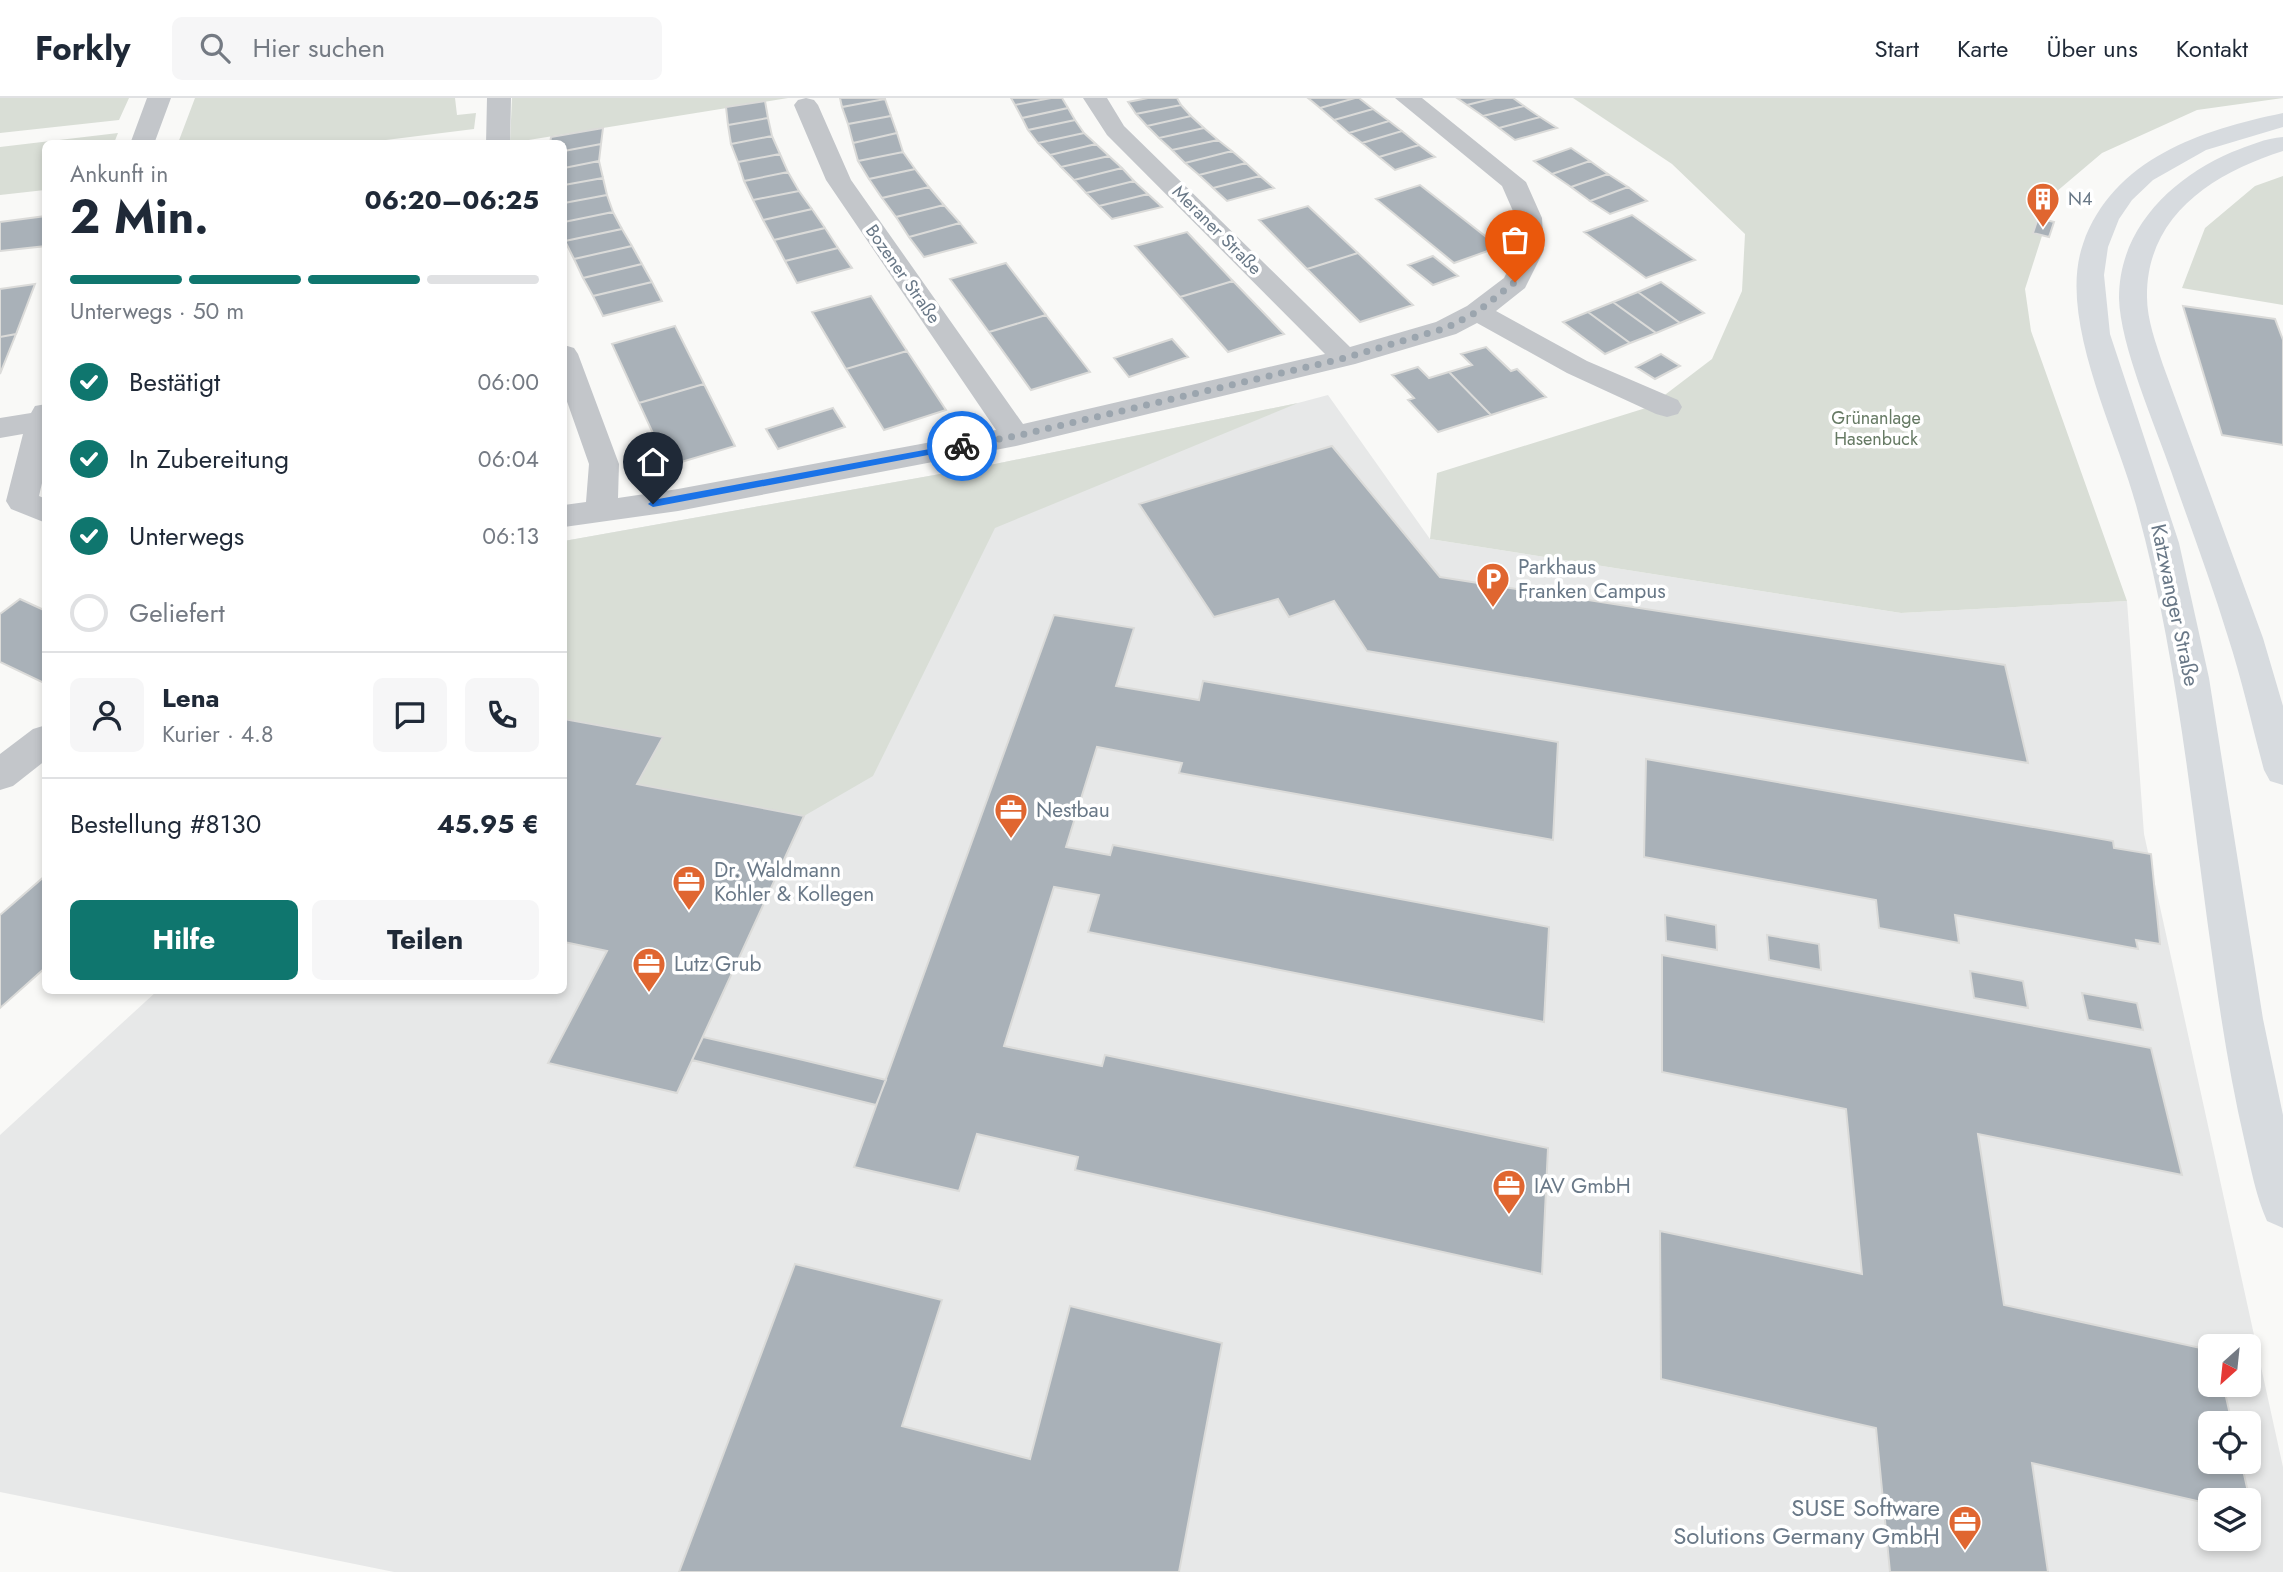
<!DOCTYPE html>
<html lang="de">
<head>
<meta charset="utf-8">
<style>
  :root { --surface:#fff; --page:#f6f6f7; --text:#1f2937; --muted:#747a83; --line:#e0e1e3; --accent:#0f766e }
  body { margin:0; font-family:Jost,sans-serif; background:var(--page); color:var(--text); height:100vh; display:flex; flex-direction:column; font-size:26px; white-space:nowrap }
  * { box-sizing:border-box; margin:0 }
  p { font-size:23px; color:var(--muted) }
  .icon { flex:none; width:38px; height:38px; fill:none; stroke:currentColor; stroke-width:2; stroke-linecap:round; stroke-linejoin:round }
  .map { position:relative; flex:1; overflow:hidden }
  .details { position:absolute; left:42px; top:42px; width:525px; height:854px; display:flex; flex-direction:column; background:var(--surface); border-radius:10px; box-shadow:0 4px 10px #0003 }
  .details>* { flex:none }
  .needle { width:46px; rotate:207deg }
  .fabs { position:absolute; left:2198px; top:1236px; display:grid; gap:14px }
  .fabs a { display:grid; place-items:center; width:63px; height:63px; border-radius:10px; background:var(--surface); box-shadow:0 4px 10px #0003; font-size:35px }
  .pin { position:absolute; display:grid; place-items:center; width:60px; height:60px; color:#fff; margin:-72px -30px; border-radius:50% 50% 50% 0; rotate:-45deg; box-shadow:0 0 7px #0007 }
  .pin .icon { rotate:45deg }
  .courier { position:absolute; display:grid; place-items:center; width:70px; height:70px; margin:-35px; border:5px solid #1a73e8; border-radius:50%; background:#fff; color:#222; box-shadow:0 2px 9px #0007 }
  .headline em { font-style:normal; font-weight:700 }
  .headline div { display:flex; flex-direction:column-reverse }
  .headline { display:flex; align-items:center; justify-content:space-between; height:119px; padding:0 28px }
  h1 { font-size:46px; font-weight:700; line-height:52px }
  .bar { display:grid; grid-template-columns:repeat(4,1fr); gap:10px 7px; align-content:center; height:84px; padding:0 28px }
  .bar i { height:9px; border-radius:5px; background:var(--line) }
  .bar .on { background:var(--accent) }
  .bar p { grid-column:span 4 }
  .line { display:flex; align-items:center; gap:18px; padding:0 28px; border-top:2px solid var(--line) }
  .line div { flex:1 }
  .round { display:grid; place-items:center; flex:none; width:74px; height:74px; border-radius:10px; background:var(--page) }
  ol { padding:0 28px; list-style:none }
  li { display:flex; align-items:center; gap:21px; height:77px }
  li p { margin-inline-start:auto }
  li .icon { padding:7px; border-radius:50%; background:var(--accent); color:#fff; stroke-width:4 }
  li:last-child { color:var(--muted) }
  li i { width:38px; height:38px; border:4px solid var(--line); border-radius:50% }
  .action { display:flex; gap:14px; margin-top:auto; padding:14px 28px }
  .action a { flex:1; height:80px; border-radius:10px; background:var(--accent); color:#fff; font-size:28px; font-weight:700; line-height:80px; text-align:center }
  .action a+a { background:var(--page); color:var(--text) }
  header { display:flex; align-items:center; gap:42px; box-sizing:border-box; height:98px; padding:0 35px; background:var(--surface); border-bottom:2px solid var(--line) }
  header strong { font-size:33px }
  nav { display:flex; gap:38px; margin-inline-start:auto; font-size:24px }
  .search { width:490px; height:63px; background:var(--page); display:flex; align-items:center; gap:18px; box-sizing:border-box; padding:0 24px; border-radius:10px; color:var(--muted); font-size:26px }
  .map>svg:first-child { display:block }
  .built { fill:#e7e8e8; fill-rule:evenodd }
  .green { fill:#d9ded6 }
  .building { fill:#a9b1b8; stroke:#dbdbd9; stroke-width:2 }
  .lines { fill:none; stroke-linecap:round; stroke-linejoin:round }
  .minor { fill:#c3c6ca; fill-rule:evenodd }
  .major { fill:#d7dbdf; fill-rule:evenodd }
  .route { fill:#1a73e8 }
  .done { stroke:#9ba5ae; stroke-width:7; stroke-dasharray:0 12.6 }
  .labels { text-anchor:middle; stroke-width:7; stroke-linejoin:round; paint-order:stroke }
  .far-poi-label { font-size:18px; fill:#697887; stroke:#fff; text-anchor:start }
  .far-street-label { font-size:18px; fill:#697887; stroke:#fff }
  .far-park-label { font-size:18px; fill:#667a64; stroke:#fff }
  .poi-label { font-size:21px; fill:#697887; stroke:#fff; text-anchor:start }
  .street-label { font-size:21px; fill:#697887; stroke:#fff }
  .near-poi-label { font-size:24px; fill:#697887; stroke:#fff; text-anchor:end }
</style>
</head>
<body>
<header>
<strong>Forkly</strong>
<div class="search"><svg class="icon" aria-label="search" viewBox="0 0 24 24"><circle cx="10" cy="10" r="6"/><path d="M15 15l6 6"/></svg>Hier suchen</div>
<nav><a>Start</a><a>Karte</a><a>Über uns</a><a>Kontakt</a></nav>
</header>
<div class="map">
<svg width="2283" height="1474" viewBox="0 0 2283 1474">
  <rect width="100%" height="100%" fill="#f9f9f7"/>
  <path class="built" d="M 1328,297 L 1430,441 L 1901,515 L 2127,503 L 2144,736 L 2283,1369 L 2283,1474 L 394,1474 L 0,1394 L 0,1037 L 157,893 L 564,892 L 564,443 L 985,368 L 1298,305 ZM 2210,1248 L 2249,1248 L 2249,1286 L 2210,1286 ZM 2210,1325 L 2249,1325 L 2249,1363 L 2210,1363 ZM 2210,1402 L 2249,1402 L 2249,1440 L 2210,1440 Z"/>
  <path class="green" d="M 0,0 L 129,0 L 119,22 L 0,35 Z
    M 195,0 L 455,0 L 457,17 L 476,15 L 474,31 L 354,46 L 178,45 Z
    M 512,0 L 788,0 L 510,45 Z
    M 1573,0 L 2283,0 L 2197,12 L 2102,55 L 2056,94 L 2025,191 L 2031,233 L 2127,503 L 1901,515 L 1430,441 L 1437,375 L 1649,309 L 1712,261 L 1742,193 L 1745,136 L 1672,66 Z
    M 118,35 L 114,45 L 46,46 L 45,92 L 0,97 L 0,49 Z
    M 2283,78 L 2283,207 L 2182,190 L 2205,130 L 2255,88 Z
    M 1298,305 L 995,430 L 873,678 L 804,718 L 637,686 L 662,639 L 564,621 L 564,443 L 985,368 Z"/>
  <path class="building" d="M 840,0 L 885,0 L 885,1 L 842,9 Z
    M 1011,0 L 1051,0 L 1015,7 Z
    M 1051,0 L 1062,0 L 1068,10 L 1022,20 L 1015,7 Z
    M 1148,0 L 1177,0 L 1181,7 L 1136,16 L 1128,4 Z
    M 1308,0 L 1355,0 L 1320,10 Z
    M 1355,0 L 1359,0 L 1373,11 L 1334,22 L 1320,10 Z
    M 1457,0 L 1495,0 L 1467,7 Z
    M 1495,0 L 1513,0 L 1524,8 L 1483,18 L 1467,7 Z
    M 885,1 L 891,18 L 848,26 L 842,9 Z
    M 765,3 L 768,20 L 728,27 L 726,9 Z
    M 1181,7 L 1191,18 L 1147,28 L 1136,16 Z
    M 1524,8 L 1540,19 L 1499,30 L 1483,18 Z
    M 1068,10 L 1075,22 L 1028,32 L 1022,20 Z
    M 1373,11 L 1389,23 L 1349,35 L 1334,22 Z
    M 891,18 L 897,35 L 853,45 L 848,26 Z
    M 1191,18 L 1204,30 L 1159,40 L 1147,28 Z
    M 1540,19 L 1557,30 L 1515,42 L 1499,30 Z
    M 768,20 L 772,38 L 731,46 L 728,27 Z
    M 1075,22 L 1084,35 L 1038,45 L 1028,32 Z
    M 1389,23 L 1402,33 L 1362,45 L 1349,35 Z
    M 603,30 L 601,46 L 564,53 L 564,46 L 550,46 L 551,39 Z
    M 1204,30 L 1218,42 L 1172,52 L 1159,40 Z
    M 1402,33 L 1419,47 L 1379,59 L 1362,45 Z
    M 897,35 L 903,54 L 858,63 L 853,45 Z
    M 1084,35 L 1096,46 L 1050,57 L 1038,45 Z
    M 772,38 L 780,56 L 738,64 L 731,46 Z
    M 1218,42 L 1232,53 L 1185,65 L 1172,52 Z
    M 601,46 L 599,63 L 564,70 L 564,53 Z
    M 1096,46 L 1109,58 L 1061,69 L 1050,57 Z
    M 1419,47 L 1435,59 L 1395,72 L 1379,59 Z
    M 1571,50 L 1590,63 L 1552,76 L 1534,63 Z
    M 1232,53 L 1246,65 L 1199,77 L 1185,65 Z
    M 903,54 L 915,71 L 869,81 L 858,63 Z
    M 780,56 L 788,74 L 744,83 L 738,64 Z
    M 1109,58 L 1122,70 L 1074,82 L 1061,69 Z
    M 599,63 L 603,80 L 564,87 L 564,70 Z
    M 1590,63 L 1608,76 L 1571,89 L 1552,76 Z
    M 1246,65 L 1260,78 L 1213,90 L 1199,77 Z
    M 1122,70 L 1134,83 L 1086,95 L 1074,82 Z
    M 915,71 L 929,89 L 882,100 L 869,81 Z
    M 788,74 L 799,93 L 753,102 L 744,83 Z
    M 1608,76 L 1628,89 L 1590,103 L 1571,89 Z
    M 1260,78 L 1274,90 L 1227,103 L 1213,90 Z
    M 603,80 L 607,97 L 564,105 L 564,87 Z
    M 1134,83 L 1148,96 L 1099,108 L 1086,95 Z
    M 1420,87 L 1499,149 L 1454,165 L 1376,101 Z
    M 929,89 L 944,107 L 896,119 L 882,100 Z
    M 1628,89 L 1647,103 L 1610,116 L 1590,103 Z
    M 799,93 L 812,111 L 763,122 L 753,102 Z
    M 1148,96 L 1162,109 L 1112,121 L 1099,108 Z
    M 607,97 L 613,114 L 564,124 L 564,105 Z
    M 944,107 L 960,125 L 909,139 L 896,119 Z
    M 1308,108 L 1358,155 L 1307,171 L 1259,122 Z
    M 812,111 L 825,130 L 774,142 L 763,122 Z
    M 613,114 L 622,131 L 565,143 L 564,124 Z
    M 1632,117 L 1695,162 L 1646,180 L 1584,134 Z
    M 46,118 L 46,148 L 0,153 L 0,124 Z
    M 2038,120 L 2054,124 L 2049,139 L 2033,135 Z
    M 960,125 L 976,145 L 924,159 L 909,139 Z
    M 825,130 L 838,150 L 785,163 L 774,142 Z
    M 622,131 L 632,148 L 574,161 L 565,143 Z
    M 1187,134 L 1233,183 L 1180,199 L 1135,148 Z
    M 632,148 L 642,166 L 583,180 L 574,161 Z
    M 838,150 L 852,170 L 797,185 L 785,163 Z
    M 1358,155 L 1413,207 L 1360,224 L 1307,171 Z
    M 1433,158 L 1458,178 L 1433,187 L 1408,167 Z
    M 1006,165 L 1046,217 L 989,234 L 950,181 Z
    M 642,166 L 652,184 L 593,198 L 583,180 Z
    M 1233,183 L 1284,236 L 1228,254 L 1180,199 Z
    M 652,184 L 662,203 L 603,218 L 593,198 Z
    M 1661,184 L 1704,215 L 1680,225 L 1638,194 Z
    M 35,186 L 16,236 L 0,239 L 0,191 Z
    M 1638,194 L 1680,225 L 1656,235 L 1613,204 Z
    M 871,198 L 907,253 L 846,271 L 812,214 Z
    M 1613,204 L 1656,235 L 1630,245 L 1588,214 Z
    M 2183,208 L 2275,221 L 2283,242 L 2283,347 L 2222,337 Z
    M 1588,214 L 1630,245 L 1605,256 L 1563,224 Z
    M 1046,217 L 1090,274 L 1031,292 L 989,234 Z
    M 675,228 L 704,286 L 639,305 L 612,246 Z
    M 16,236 L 0,276 L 0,239 Z
    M 1172,241 L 1188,259 L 1129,279 L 1114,260 Z
    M 1486,249 L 1511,273 L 1517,271 L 1546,299 L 1491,317 L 1449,274 L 1472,267 L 1461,256 Z
    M 907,253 L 946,312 L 884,332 L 846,271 Z
    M 1661,256 L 1680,268 L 1655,281 L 1636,269 Z
    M 1418,269 L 1429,280 L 1449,274 L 1491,317 L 1438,334 L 1408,302 L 1414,300 L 1392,277 Z
    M 704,286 L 735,348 L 668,368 L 639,305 Z
    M 833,310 L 845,329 L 778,351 L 766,331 Z
    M 1332,348 L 1440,479 L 2005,567 L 2028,665 L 1367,553 L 1334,503 L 1289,519 L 1278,501 L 1214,519 L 1139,406 Z
    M 20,501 L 46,513 L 46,586 L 0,564 L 0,516 Z
    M 1054,517 L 1134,530 L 1116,588 L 1199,602 L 1203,583 L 1558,644 L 1553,742 L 1179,675 L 1182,665 L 1097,649 L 1066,749 L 1110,757 L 1113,747 L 1549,829 L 1544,924 L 1088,834 L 1099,797 L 1054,789 L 1004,948 L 1102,968 L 1105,957 L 1548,1050 L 1542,1176 L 1075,1072 L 1078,1059 L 977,1036 L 959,1093 L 854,1069 Z
    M 564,621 L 663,639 L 637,686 L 804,718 L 677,995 L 548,965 L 607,853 L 564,844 Z
    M 1646,661 L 2113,743 L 2114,750 L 2151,756 L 2160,846 L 2136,842 L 2138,851 L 1955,817 L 1959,845 L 1879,830 L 1876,802 L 1644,759 Z
    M 46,777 L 46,869 L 0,910 L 0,817 Z
    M 1665,817 L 1716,827 L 1717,852 L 1666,843 Z
    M 1767,837 L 1819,846 L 1821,872 L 1769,862 Z
    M 1662,857 L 2151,950 L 2182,1077 L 1978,1036 L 2004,1207 L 2210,1252 L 2210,1286 L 2223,1286 L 2232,1325 L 2210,1325 L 2210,1363 L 2241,1363 L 2253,1416 L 2249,1415 L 2249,1402 L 2210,1402 L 2210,1406 L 2032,1365 L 2048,1474 L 1890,1474 L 1876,1330 L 1661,1281 L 1660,1133 L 1862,1176 L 1846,1011 L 1662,974 Z
    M 1970,873 L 2023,883 L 2028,910 L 1974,900 Z
    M 2082,895 L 2137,905 L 2143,932 L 2088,922 Z
    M 703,939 L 803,962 L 886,982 L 876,1007 L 692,962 Z
    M 795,1166 L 942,1202 L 902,1328 L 1030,1361 L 1070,1208 L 1222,1245 L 1179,1474 L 679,1474 Z"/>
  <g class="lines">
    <path class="minor" d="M 147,0 L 171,0 L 154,46 L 130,46 Z
      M 487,0 L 511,0 L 510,46 L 486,46 Z
      M 806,0 L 814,2 L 818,7 L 851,82 L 1023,326 L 1325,256 L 1107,37 L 1083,0 L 1107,0 L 1124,28 L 1350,249 L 1436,224 L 1467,208 L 1504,180 L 1518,152 L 1516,120 L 1502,88 L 1395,0 L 1422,0 L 1526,84 L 1542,120 L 1544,152 L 1525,190 L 1496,213 L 1587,263 L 1678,302 L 1682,309 L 1678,316 L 1667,319 L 1656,316 L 1567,275 L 1477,225 L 1456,236 L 1355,266 L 1016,348 L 678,413 L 564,429 L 564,407 L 586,404 L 589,366 L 564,295 L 564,247 L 574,250 L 578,256 L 619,366 L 618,400 L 678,391 L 996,332 L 826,82 L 794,7 L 798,2 Z
      M 46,306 L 46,368 L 39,398 L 46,401 L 46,425 L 11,411 L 6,403 L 23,336 L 0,340 L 0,320 L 31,315 L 35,308 Z
      M 46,627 L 46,662 L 13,688 L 0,692 L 0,656 L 33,631 Z"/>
    <path class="major" d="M 2283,15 L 2283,29 L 2206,52 L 2153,82 L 2132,102 L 2119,121 L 2108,149 L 2104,177 L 2110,236 L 2179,445 L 2209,580 L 2263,921 L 2283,1017 L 2283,1130 L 2267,1123 C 2256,1098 2251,1071 2245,1045 C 2232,989 2223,934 2215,878 C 2192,720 2179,561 2136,407 C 2116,333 2057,220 2083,146 C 2113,60 2202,32 2283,15 Z
      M 2283,39 L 2283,53 C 2213,75 2146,118 2147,199 C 2147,222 2156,245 2163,267 L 2263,540 L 2283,608 L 2283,687 L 2270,683 L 2264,672 C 2252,628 2242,582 2228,539 C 2211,483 2190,428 2171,373 C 2155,327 2120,247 2119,200 C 2119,130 2172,80 2232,54 C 2248,48 2266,40 2283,39 Z"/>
  </g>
  <path class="route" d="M 962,345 L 966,348 L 965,350 L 653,409 L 648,406 L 653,402 Z"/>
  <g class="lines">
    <path class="done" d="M 962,348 L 1016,338 L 1345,260 L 1446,230 L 1477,214 L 1515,184"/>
  </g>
  <defs>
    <symbol id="building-pin" viewBox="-11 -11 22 30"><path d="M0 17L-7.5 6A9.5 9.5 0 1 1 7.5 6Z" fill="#e06630" stroke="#fff"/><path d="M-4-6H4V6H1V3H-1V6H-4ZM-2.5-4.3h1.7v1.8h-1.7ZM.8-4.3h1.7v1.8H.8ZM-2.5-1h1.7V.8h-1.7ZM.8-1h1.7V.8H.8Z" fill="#fff"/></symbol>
    <symbol id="parking-pin" viewBox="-11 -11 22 30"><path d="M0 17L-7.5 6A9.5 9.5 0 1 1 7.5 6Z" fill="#e06630" stroke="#fff"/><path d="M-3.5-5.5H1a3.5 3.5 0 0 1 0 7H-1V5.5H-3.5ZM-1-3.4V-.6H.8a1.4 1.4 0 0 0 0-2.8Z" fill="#fff"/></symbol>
    <symbol id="office-pin" viewBox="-11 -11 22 30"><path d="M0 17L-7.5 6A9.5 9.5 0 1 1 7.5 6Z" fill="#e06630" stroke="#fff"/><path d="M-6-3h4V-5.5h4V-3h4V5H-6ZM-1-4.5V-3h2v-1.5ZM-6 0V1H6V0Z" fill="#fff"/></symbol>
  </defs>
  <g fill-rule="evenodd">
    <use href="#building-pin" x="2024" y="82" width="38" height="52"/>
    <use href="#parking-pin" x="1474" y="462" width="38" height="52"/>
    <use href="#office-pin" x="992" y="693" width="38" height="52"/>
    <use href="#office-pin" x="670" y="765" width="38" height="52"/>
    <use href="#office-pin" x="630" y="847" width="38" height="52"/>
    <use href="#office-pin" x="1490" y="1069" width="38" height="52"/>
    <use href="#office-pin" x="1946" y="1405" width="38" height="52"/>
  </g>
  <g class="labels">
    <g class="far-poi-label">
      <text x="2068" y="107">N4</text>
    </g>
    <g class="far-street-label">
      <text transform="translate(1217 132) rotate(45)" y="6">Meraner Straße</text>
      <text transform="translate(903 176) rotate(55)" y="6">Bozener Straße</text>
    </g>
    <g class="far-park-label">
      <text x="1876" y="326">Grünanlage<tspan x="1876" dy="21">Hasenbuck</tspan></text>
    </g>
    <g class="poi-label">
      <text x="1518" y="476">Parkhaus<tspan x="1518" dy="24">Franken Campus</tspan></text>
      <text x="1036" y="719">Nestbau</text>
      <text x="714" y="779">Dr. Waldmann<tspan x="714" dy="24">Kohler &amp; Kollegen</tspan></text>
      <text x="674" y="873">Lutz Grub</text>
      <text x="1534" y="1095">IAV GmbH</text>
    </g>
    <g class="street-label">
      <text transform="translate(2175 507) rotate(78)" y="7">Katzwanger Straße</text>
    </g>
    <g class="near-poi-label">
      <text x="1940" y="1418">SUSE Software<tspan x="1940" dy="28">Solutions Germany GmbH</tspan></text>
    </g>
  </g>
</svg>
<div class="fabs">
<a><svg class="needle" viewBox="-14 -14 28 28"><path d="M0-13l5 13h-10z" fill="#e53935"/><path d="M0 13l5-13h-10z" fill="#747a83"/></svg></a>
<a><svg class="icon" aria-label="locate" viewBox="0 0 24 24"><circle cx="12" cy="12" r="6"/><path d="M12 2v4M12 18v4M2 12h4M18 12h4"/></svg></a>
<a><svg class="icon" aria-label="layers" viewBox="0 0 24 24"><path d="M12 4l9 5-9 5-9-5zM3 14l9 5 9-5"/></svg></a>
</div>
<div class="pin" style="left:1515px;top:184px;background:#ea580c"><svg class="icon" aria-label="bag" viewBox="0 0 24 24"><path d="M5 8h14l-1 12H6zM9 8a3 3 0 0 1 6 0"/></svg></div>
<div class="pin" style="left:653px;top:406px;background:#1f2937"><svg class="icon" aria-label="home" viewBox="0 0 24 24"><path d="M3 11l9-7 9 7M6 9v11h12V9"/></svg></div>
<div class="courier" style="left:962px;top:348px"><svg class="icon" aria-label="bike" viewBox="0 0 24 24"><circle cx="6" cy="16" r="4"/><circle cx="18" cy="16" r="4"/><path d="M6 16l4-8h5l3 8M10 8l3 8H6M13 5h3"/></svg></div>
<section class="details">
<div class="headline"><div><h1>2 Min.</h1><p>Ankunft in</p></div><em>06:20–06:25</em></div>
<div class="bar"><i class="on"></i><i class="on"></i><i class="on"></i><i></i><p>Unterwegs · 50 m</p></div>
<ol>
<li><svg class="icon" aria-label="check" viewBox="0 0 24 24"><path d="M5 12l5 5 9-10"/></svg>Bestätigt<p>06:00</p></li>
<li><svg class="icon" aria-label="check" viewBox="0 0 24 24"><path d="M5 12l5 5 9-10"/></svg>In Zubereitung<p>06:04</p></li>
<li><svg class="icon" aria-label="check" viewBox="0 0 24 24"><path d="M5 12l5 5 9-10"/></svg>Unterwegs<p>06:13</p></li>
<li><i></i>Geliefert</li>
</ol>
<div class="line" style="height:126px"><a class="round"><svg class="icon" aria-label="person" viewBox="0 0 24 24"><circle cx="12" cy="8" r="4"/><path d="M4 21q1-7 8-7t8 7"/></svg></a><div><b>Lena</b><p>Kurier · 4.8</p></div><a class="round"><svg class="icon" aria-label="chat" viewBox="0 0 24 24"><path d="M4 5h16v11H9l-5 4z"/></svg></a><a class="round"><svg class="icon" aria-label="phone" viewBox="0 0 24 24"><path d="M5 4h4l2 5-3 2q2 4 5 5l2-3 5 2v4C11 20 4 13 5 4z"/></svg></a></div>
<div class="line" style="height:91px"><div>Bestellung #8130</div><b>45.95 €</b></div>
<div class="action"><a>Hilfe</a><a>Teilen</a></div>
</section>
</div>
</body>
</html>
